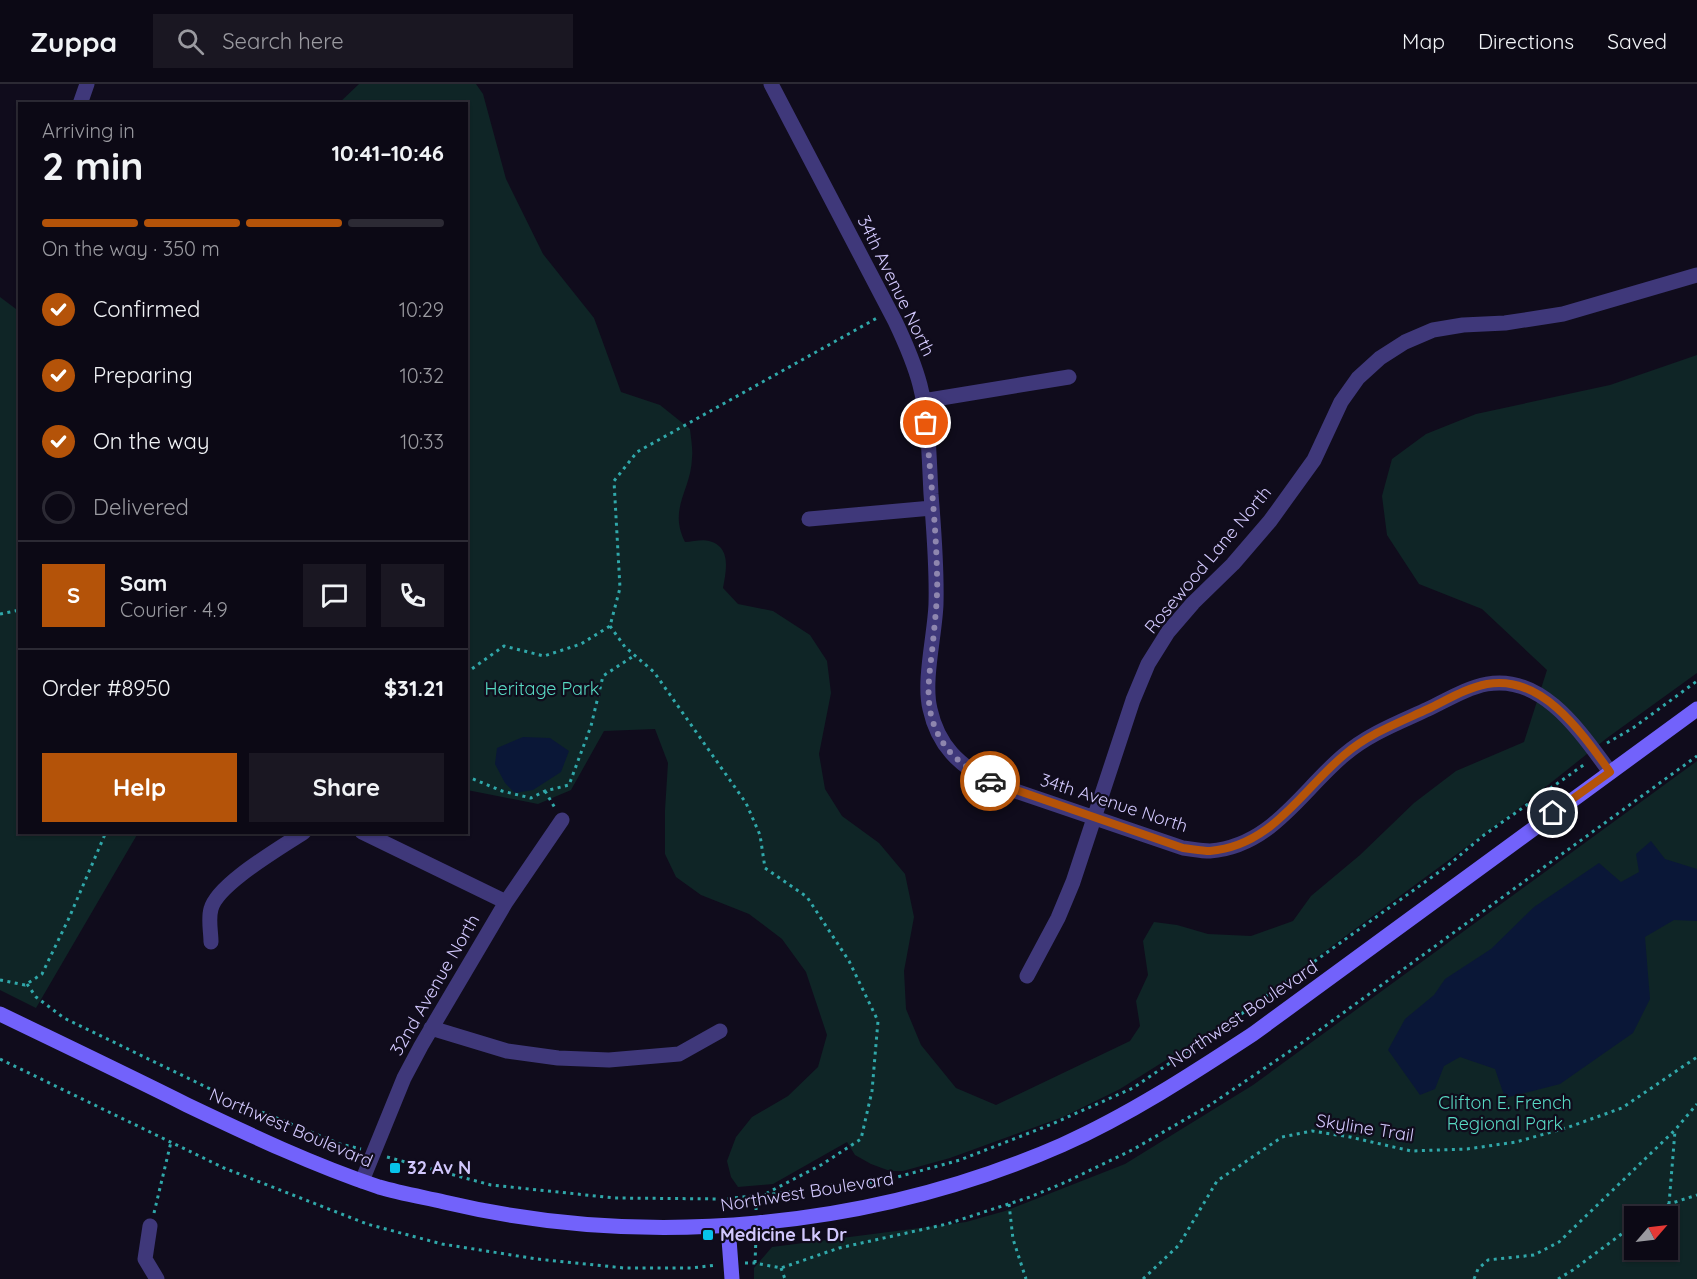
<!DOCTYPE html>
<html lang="en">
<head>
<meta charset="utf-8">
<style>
  :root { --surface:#0c0915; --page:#1a1722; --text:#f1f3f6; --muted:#9a9aa0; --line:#2c2a34; --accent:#b45309 }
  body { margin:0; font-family:Quicksand,sans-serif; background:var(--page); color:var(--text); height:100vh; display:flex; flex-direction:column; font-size:22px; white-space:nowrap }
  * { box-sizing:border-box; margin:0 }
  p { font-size:20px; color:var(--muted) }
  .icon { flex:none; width:33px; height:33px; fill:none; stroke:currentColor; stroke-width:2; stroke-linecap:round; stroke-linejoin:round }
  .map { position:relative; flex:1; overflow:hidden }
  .drawer { position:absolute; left:18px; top:18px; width:450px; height:732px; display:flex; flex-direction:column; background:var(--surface); border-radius:0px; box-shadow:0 2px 4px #0004,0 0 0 2px var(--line) }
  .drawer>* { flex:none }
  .needle { width:39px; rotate:62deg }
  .controls { position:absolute; left:1624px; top:1122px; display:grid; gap:12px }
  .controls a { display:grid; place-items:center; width:54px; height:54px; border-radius:0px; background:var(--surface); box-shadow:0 2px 4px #0004,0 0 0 2px var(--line); font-size:30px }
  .pin { position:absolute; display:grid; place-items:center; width:51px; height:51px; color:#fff; margin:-26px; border:3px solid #fff; border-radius:50%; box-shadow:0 2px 6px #0007 }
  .courier { position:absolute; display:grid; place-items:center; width:60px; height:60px; margin:-30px; border:4px solid #b45309; border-radius:50%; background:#fff; color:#222; box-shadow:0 2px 8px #0007 }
  .overview em { font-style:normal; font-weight:700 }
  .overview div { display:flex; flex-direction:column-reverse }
  .overview { display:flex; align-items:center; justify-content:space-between; height:102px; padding:0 24px }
  h1 { font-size:39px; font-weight:700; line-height:45px }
  .bar { display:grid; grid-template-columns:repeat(4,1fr); gap:9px 6px; align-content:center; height:72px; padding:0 24px }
  .bar i { height:8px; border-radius:4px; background:var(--line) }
  .bar .on { background:var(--accent) }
  .bar p { grid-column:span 4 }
  .line { display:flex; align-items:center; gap:15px; padding:0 24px; border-top:2px solid var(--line) }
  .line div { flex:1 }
  .round { display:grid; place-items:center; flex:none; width:63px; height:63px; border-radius:0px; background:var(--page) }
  ol { padding:0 24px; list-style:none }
  li { display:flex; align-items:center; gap:18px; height:66px }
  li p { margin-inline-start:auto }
  li .icon { padding:6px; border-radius:50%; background:var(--accent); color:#fff; stroke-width:4 }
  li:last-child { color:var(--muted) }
  li i { width:33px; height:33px; border:3px solid var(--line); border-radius:50% }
  .primary-button { display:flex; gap:12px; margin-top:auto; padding:12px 24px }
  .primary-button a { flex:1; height:69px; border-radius:0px; background:var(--accent); color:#fff; font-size:24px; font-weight:700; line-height:69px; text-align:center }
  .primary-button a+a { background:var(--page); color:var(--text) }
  header { display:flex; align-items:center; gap:36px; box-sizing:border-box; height:84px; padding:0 30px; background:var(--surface); border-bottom:2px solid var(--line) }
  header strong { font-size:28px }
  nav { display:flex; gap:33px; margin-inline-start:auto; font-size:21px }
  .search { width:420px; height:54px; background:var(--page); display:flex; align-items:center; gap:15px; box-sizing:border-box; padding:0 21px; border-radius:0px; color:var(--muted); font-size:22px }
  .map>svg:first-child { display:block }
  .green { fill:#0f2526; fill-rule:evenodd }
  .water { fill:#0a1737 }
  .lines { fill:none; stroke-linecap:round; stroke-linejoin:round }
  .path { stroke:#30a8aa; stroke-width:3; stroke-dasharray:3 4.5; stroke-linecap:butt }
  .street { stroke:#3f387a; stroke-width:15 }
  .secondary { stroke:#7262fb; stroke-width:15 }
  .done { stroke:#8e86ae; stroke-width:6; stroke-dasharray:0 10.8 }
  .route { stroke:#b45309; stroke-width:8 }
  .poi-dot { fill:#07c3eb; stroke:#100c1c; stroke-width:2 }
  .labels { text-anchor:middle; stroke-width:4.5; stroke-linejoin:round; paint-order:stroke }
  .street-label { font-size:18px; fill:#d2c8fd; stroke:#100c1c }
  .park-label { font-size:18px; fill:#58dac3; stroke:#100c1c }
  .poi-label { font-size:18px; font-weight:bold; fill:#d2c8fd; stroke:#100c1c; text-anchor:start }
</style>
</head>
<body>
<header>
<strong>Zuppa</strong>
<div class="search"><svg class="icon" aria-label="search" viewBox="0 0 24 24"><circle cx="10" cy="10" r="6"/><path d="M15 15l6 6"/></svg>Search here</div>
<nav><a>Map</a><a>Directions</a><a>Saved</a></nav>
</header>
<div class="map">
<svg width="1697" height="1195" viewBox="0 0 1697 1195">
  <rect width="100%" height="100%" fill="#100c1c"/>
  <path class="green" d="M 359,0 L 476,0 L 483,10 L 506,95 L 543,170 L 594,234 L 621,308 L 660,321 L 690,345 C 691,355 693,365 692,374 C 691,407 668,424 685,458 C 692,458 702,455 709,457 C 732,463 726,487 723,504 L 738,520 L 773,527 L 810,551 L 827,577 L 831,609 L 819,670 L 825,705 L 842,732 L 879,759 L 905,790 L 914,833 L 904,887 L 906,925 L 921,961 L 956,1004 L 996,1021 L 1130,957 L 1140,942 L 1136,917 L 1148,891 L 1143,857 L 1154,838 L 1177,841 L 1208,850 L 1251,852 L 1293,837 L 1311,812 L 1360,771 L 1414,719 L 1456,687 L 1524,658 L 1547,586 L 1482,525 L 1419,500 L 1387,451 L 1382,412 L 1392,375 L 1426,350 L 1476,330 L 1610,301 L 1697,271 L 1697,589 L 1607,654 L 1518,725 L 1244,927 L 1120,1005 L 1063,1033 L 950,1074 L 903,1087 L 890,1087 L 871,1080 L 855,1071 L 847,1058 L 773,1100 L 738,1103 L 731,1093 L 727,1077 L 736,1053 L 752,1033 L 788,1012 L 818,983 L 827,951 L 806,888 L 782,855 L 749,830 L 701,811 L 676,793 L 665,770 L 665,726 L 668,679 L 655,645 L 604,647 L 571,706 L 538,720 L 467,706 L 466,20 L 338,20 Z
    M 0,213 L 20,228 L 20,748 L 138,749 L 36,924 L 0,906 Z
    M 1697,677 L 1697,1195 L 754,1195 L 754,1184 L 772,1163 L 966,1138 L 1005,1127 L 1125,1080 L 1253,1001 ZM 1635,1132 L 1668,1132 L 1668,1166 L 1635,1166 Z"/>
  <path class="water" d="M 523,653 L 550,654 L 569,667 L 561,688 L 533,706 L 515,709 L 505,699 L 495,680 L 497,664 Z
    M 1651,757 L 1665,775 L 1697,785 L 1697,837 L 1674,836 L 1645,853 L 1650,915 L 1633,949 L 1560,1000 L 1505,1014 L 1495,985 L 1460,973 L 1444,982 L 1435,1005 L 1420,1011 L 1388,966 L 1405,935 L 1434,911 L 1445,895 L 1491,865 L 1534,823 L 1599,779 L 1621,798 L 1639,788 L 1636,770 Z"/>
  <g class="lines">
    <path class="path" d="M 0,530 L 20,526
      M 610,542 L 625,563 L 654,588 L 746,719 L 760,751 L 765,784 L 807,813 L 849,877 L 878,937 L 872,1007 L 861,1055 L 821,1081 L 767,1109
      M 466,589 L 504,562 L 544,572 L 581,560 L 610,542 L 620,504 L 614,397 L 637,368 L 877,234
      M 1607,659 L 1633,644 L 1697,597
      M 466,692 L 502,707 L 531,714 L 545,707 L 569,701 L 591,642 L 603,592 L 635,571
      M 545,707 L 555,724
      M 0,896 L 25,901 L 42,890 L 69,834 L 106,748
      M 27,900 L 36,913 L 64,934 L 235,1017 L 340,1060 L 361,1065
      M 0,975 L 224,1084 L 367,1140 L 442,1160 L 537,1175 L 624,1184 L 691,1184 L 717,1181
      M 387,1073 L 491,1101 L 615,1114 L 724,1115 L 791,1108 L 844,1099 L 879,1098 L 960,1076 L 1052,1040 L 1133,1004 L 1233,936 L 1379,831 L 1446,783 L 1484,751 L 1585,680
      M 1009,1120 L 1013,1155 L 1026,1195
      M 1669,1120 L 1675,1047
      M 756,1126 L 757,1112
      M 154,1129 L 171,1058
      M 1648,1132 L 1669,1120 L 1697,1111
      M 745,1179 L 755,1179 L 781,1184 L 839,1164 L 947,1140 L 1030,1113 L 1066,1098 L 1134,1065 L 1210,1021 L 1299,961 L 1697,672
      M 755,1179 L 756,1153
      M 781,1184 L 785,1195
      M 1143,1195 L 1179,1161 L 1217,1097 L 1282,1053 L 1312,1047 L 1350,1053 L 1411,1067 L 1467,1065 L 1516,1058 L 1566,1044 L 1622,1024 L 1697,973
      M 1474,1195 L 1478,1185 L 1488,1176 L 1534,1171 L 1559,1158 L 1675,1046 L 1697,1020
      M 1558,1195 L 1573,1186 L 1635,1140"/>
    <path class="street" d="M 771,0 L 895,237 C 905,258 914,278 920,301 C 929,336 929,374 931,410 C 934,447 937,483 936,520 C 935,550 923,597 930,625 C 938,662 959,681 992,699 L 1183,764 C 1192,765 1201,767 1210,767 C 1272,762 1301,707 1344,671 C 1368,650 1400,638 1428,625 C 1447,616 1466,604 1487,600 C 1543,590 1581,649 1610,688
      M 80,20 L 87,0
      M 923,317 L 1069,293
      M 809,435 L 932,424
      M 362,748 L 506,818
      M 211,858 C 211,848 208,835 211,825 C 217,800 282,763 304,748
      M 1027,892 L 1058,834 L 1073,798 L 1133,616 L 1148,580 L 1168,548 L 1193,519 L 1233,480 L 1270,437 L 1314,376 L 1341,318 L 1358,294 L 1380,274 L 1405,258 L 1433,246 L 1463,241 L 1505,239 L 1563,230 L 1697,191
      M 431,944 L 507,967 L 558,974 L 609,976 L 679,970 L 720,947
      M 362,1097 L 404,994 L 421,962 L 506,818 L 562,736
      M 150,1142 L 145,1175 L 157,1195"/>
    <path class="secondary" d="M 0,930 C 62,960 125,990 187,1021 C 250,1051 313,1081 379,1103 C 400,1109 422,1113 444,1118 C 647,1166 871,1145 1062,1061 C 1129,1031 1192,990 1253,950 L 1697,625
      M 728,1142 L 732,1195"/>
  </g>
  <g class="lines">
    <path class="done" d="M 926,339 C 930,389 936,439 937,490 C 938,512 935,536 933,558 C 930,589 923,619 937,648 C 948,672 968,685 990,697"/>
    <path class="route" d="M 990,697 L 1183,764 C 1192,765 1202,767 1210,767 C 1272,762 1301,707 1344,671 C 1368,650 1400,638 1428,625 C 1447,616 1466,604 1487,600 C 1542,590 1582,649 1610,688 L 1553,729"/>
  </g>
  <g class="poi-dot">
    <rect x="389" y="1078" width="12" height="12" rx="3"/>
    <rect x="702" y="1145" width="12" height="12" rx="3"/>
  </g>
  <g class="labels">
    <g class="street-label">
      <text transform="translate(896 202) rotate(64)" y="6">34th Avenue North</text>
      <text transform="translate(1208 476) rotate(-50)" y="6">Rosewood Lane North</text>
      <text transform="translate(1114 719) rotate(18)" y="6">34th Avenue North</text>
      <text transform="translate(435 901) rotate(-60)" y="6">32nd Avenue North</text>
      <text transform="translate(1243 930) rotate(-34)" y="6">Northwest Boulevard</text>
      <text transform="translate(291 1044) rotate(23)" y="6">Northwest Boulevard</text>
      <text transform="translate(1365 1044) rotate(9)" y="6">Skyline Trail</text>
      <text transform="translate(807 1108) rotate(-9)" y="6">Northwest Boulevard</text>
    </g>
    <g class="park-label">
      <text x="542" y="611">Heritage Park</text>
      <text x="1505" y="1025">Clifton E. French<tspan x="1505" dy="21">Regional Park</tspan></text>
    </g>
    <g class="poi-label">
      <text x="407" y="1090">32 Av N</text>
      <text x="720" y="1157">Medicine Lk Dr</text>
    </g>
  </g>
</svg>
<div class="controls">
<a><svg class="needle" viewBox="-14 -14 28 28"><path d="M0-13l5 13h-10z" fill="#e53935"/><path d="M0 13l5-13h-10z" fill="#9a9aa0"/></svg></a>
</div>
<div class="pin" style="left:926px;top:339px;background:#ea580c"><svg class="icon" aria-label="bag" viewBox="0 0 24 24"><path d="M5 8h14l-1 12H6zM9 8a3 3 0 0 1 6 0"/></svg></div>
<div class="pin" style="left:1553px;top:729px;background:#1f2937"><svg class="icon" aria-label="home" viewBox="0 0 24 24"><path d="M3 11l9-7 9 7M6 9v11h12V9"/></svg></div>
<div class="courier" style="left:990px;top:697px"><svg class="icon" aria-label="car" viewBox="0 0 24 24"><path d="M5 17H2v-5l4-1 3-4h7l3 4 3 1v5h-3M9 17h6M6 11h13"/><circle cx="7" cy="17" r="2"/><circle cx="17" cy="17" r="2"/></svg></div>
<section class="drawer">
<div class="overview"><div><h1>2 min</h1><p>Arriving in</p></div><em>10:41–10:46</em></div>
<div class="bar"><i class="on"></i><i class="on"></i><i class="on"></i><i></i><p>On the way · 350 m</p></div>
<ol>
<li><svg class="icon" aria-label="check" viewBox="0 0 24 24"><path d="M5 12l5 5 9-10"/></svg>Confirmed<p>10:29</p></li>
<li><svg class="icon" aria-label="check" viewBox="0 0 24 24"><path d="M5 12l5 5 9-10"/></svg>Preparing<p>10:32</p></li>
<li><svg class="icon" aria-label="check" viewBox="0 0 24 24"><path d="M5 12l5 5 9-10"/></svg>On the way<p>10:33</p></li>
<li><i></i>Delivered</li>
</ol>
<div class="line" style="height:108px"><b class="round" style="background:var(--accent);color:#fff">S</b><div><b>Sam</b><p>Courier · 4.9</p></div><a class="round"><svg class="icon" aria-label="chat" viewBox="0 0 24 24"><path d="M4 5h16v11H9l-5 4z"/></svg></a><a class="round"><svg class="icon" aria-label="phone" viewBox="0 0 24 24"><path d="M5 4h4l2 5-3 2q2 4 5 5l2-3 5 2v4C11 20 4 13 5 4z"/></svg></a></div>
<div class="line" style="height:78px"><div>Order #8950</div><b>$31.21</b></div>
<div class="primary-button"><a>Help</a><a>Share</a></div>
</section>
</div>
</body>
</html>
